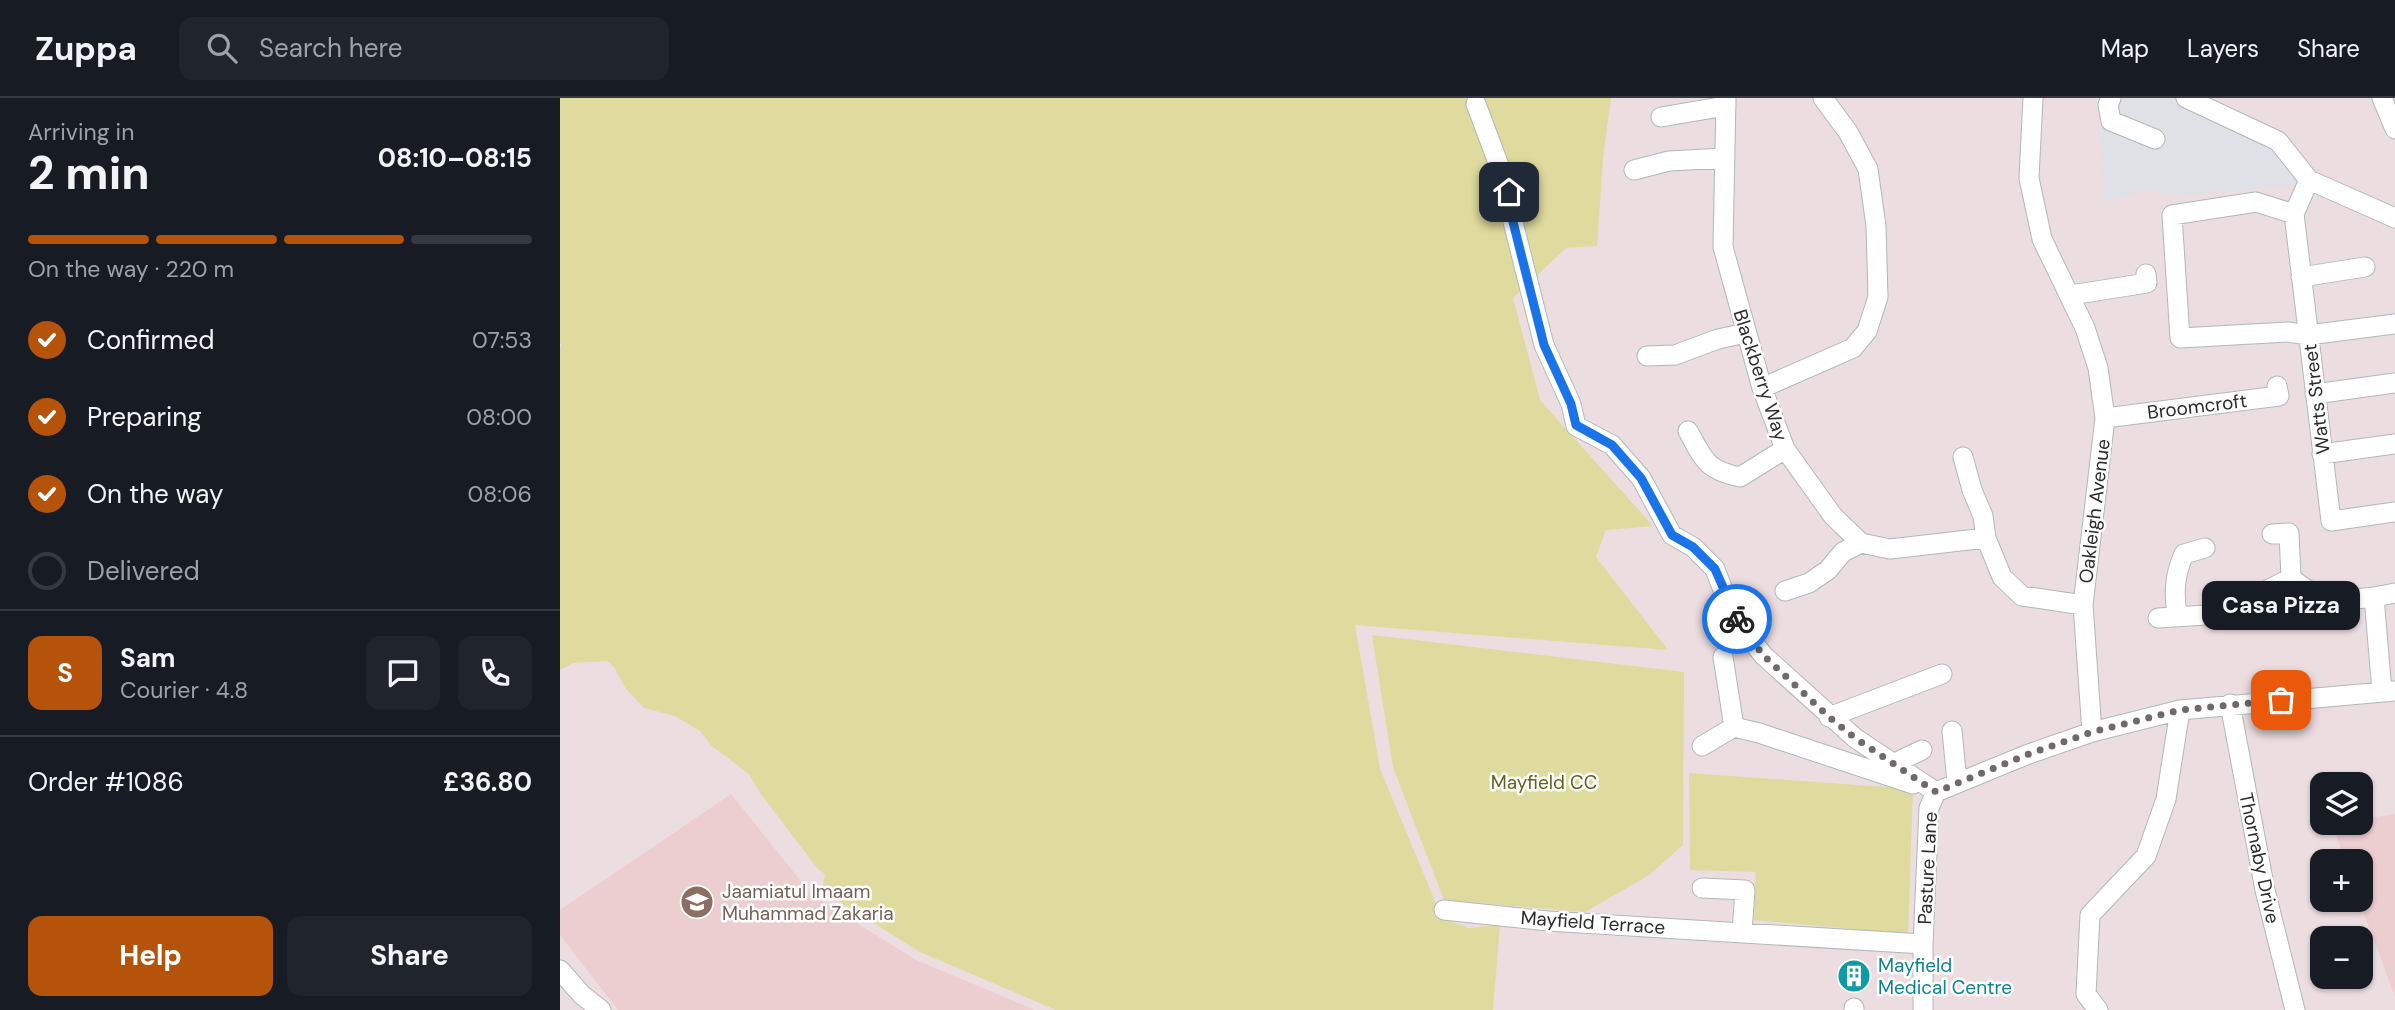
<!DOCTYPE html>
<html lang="en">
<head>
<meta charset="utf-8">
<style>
  :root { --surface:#171b24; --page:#20242c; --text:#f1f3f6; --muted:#9ea1a6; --line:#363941; --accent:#b45309 }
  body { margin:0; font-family:"DM Sans",sans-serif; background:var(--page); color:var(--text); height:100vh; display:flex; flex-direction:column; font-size:26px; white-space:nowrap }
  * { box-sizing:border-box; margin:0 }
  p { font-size:23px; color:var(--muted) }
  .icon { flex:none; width:38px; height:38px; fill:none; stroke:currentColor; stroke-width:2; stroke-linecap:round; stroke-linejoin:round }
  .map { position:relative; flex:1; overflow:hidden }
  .side { display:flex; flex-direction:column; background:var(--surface); width:560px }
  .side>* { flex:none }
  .tools { position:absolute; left:1750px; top:674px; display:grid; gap:14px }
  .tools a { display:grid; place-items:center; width:63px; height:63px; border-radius:14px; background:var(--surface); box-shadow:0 2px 5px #0004; font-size:35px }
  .pin { position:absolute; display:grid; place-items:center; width:60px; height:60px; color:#fff; margin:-30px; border-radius:14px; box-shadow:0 4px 10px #0006 }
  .courier { position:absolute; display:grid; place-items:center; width:70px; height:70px; margin:-35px; border:5px solid #1a73e8; border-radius:50%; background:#fff; color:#222; box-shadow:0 2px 9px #0007 }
  .bubble { position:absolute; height:49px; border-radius:14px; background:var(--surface); box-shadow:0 2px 5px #0004; font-size:23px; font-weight:700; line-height:49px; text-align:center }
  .head em { font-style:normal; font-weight:700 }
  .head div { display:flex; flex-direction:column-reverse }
  .head { display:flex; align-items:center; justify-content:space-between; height:119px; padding:0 28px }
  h1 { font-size:46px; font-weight:700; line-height:52px }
  .bar { display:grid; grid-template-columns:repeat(4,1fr); gap:10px 7px; align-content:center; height:84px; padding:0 28px }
  .bar i { height:9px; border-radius:5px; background:var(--line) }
  .bar .current { background:var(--accent) }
  .bar p { grid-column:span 4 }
  .line { display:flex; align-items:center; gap:18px; padding:0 28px; border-top:2px solid var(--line) }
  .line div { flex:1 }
  .round { display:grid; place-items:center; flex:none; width:74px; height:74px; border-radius:14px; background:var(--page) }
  ol { padding:0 28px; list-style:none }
  li { display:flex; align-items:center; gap:21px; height:77px }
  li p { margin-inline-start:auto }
  li .icon { padding:7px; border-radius:50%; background:var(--accent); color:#fff; stroke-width:4 }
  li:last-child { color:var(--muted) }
  li i { width:38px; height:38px; border:4px solid var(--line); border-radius:50% }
  .cta { display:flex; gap:14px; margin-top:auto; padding:14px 28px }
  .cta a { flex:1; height:80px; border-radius:14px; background:var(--accent); color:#fff; font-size:28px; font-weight:700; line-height:80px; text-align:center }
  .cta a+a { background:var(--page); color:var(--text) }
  header { display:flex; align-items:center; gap:42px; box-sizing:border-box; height:98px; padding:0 35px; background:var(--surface); border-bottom:2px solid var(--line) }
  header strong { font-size:33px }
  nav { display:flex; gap:38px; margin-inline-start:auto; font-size:24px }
  .search { width:490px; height:63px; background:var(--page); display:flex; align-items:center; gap:18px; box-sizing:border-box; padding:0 24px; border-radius:14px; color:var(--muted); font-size:26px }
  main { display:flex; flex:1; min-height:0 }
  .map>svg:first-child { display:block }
  .industrial { fill:#dee1e5 }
  .education { fill:#ecced0 }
  .green { fill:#dfda9d }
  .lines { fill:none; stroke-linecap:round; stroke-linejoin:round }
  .minor-casing { stroke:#aeb9ba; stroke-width:21 }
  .minor { stroke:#fff; stroke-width:19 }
  .done { stroke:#6f696a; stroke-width:7; stroke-dasharray:0 12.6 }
  .route { stroke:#1a73e8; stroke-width:9 }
  .labels { text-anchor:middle; stroke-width:5; stroke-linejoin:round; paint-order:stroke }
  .street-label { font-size:19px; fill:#2b2b2b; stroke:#fff }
  .park-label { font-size:19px; fill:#60641e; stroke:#fff }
  .education-label { font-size:19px; fill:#785e54; stroke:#fff; text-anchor:start }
  .culture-label { font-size:19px; fill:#0d838f; stroke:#fff; text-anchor:start }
</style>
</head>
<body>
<header>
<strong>Zuppa</strong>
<div class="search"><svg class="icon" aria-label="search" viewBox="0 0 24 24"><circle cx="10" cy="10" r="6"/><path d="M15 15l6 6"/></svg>Search here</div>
<nav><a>Map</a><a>Layers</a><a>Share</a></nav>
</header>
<main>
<section class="side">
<div class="head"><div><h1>2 min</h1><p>Arriving in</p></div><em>08:10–08:15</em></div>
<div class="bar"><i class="current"></i><i class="current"></i><i class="current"></i><i></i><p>On the way · 220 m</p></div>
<ol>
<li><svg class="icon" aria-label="check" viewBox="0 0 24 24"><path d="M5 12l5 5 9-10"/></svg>Confirmed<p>07:53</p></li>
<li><svg class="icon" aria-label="check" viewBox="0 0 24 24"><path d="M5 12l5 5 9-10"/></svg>Preparing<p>08:00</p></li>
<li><svg class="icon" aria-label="check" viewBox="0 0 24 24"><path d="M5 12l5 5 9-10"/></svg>On the way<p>08:06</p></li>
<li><i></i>Delivered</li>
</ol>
<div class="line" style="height:126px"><b class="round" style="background:var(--accent);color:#fff">S</b><div><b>Sam</b><p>Courier · 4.8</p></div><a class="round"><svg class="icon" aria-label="chat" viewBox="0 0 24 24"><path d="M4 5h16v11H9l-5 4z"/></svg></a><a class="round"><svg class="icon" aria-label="phone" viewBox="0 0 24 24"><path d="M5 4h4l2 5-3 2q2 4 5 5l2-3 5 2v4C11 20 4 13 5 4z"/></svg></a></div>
<div class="line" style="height:91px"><div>Order #1086</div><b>£36.80</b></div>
<div class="cta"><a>Help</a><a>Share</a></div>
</section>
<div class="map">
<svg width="1835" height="912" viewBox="0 0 1835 912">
  <rect width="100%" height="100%" fill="#ecdde0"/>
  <path class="industrial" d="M 1543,0 L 1613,0 L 1718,51 L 1741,77 L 1738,87 L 1629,97 L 1583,93 L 1544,104 L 1541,4 Z"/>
  <path class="education" d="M 171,696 L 252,797 L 356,862 L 475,912 L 58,912 L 0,837 L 0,812 Z
    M 1835,716 L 1835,899 L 1799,802 L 1801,763 L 1785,763 L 1772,725 L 1801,724 L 1801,721 Z"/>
  <path class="green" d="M 0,0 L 1051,0 L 1043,60 L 1037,148 L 1006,150 L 953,200 L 980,302 L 1093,428 L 1046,432 L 1036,459 L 1108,552 L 795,527 L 820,671 L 882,820 L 909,830 L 940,827 L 933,912 L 496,912 L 360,854 L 262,793 L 265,776 L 258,771 L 200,695 L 189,676 L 152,648 L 140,633 L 115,618 L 84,610 L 66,591 L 54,569 L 47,563 L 13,565 L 0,572 L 0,251 L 2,246 L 0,245 Z
    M 812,537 L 1124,574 L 1123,747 L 1089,777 L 1025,814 L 884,802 L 833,669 Z
    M 1129,675 L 1353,691 L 1348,836 L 1194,822 L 1196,774 L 1130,772 Z"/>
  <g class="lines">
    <defs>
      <path id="minor" d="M 1166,0 L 1163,149 L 1202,290 L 1225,351 L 1273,418 L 1301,445 L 1330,451 L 1426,440
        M 1473,0 L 1469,80 L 1482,141 L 1525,230 L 1538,270 L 1545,320 L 1523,507 L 1532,634
        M 1551,0 L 1548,7 L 1551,23 L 1595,41
        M 1626,0 L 1718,43 L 1749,82 L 1835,120
        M 1822,0 L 1835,31
        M 916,6 L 949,94 L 952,120 L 984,247 L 1011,306 L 1016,328 L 1052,347 L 1081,380 L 1112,437 L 1133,449 L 1155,471 L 1168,505 L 1182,530 L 1203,557 L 1295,640 L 1376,694
        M 1101,19 L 1166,8
        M 1074,72 L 1109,63 L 1164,60
        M 1749,82 L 1734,116 L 1771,423 L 1835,414
        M 1734,116 L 1696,104 L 1612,117 L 1620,240 L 1728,234 L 1748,237 L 1835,226
        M 1741,179 L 1805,169
        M 1511,197 L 1587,185 L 1586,176
        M 1087,258 L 1115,257 L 1158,241 L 1186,235
        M 1202,290 L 1293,250 L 1307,233 L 1318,199 L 1316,128 L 1308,71 L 1288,34 L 1263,0
        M 1755,296 L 1835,285
        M 1545,320 L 1719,298 L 1717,288
        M 1128,333 C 1144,361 1145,372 1180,379 L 1225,351
        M 1762,356 L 1835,346
        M 1403,359 L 1412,392 L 1423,418 L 1426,440 L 1442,479 L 1462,498 L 1523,507
        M 1712,436 L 1729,435 L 1731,480
        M 1225,493 L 1249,485 L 1268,472 L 1283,454 L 1301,445
        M 1617,518 C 1614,495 1614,478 1624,456 L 1645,450
        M 1598,520 L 1646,517 L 1672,510 L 1731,480 C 1764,507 1775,503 1814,499
        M 1163,559 L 1174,629 L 1199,635 L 1353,686
        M 1822,594 L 1814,499 L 1835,495
        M 1670,606 L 1705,792 L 1735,912
        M 1269,619 L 1382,576
        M 1392,633 L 1397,684
        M 1142,648 L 1174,629
        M 1335,665 L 1362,652
        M 1142,790 L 1185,792 L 1182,834
        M 884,812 L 988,823 L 1363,846
        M 0,872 L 22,897 L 41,912
        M 1294,912 L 1294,910
        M 1363,912 L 1363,846 L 1369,710 L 1376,694 L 1466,657 L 1532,634 L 1620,612 L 1835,593
        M 1538,912 L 1526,896 L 1530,817 L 1586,758 L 1606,701 L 1620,612"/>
    </defs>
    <use href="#minor" class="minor-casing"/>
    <use href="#minor" class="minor"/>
  </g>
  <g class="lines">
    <path class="done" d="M 1177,521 L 1203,557 L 1269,619 L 1295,640 L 1376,694 L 1466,657 L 1532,634 L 1620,612 L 1721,602"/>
    <path class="route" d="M 949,94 L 952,120 L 984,247 L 1011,306 L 1016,327 L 1052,347 L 1081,380 L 1112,437 L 1133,449 L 1155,471 L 1177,521"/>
  </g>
  <defs>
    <symbol id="school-disc" viewBox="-11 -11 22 22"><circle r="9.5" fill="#8d6e63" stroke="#fff"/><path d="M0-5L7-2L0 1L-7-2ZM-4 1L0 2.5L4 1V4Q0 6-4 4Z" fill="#fff"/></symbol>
    <symbol id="building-disc" viewBox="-11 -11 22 22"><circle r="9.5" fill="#0f9aa8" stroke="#fff"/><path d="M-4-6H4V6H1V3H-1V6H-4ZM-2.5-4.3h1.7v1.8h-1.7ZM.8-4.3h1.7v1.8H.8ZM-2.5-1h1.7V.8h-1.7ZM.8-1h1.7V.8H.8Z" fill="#fff"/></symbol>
  </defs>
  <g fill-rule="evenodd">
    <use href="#school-disc" x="118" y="785" width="38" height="38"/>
    <use href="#building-disc" x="1275" y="859" width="38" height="38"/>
  </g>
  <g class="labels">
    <g class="street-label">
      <text transform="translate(1201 277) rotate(72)" y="7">Blackberry Way</text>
      <text transform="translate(1756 301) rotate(-97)" y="7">Watts Street</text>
      <text transform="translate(1637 308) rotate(-7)" y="7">Broomcroft</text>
      <text transform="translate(1534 413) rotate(-83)" y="7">Oakleigh Avenue</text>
      <text transform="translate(1700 760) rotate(78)" y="7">Thornaby Drive</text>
      <text transform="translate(1367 770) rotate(-87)" y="7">Pasture Lane</text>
      <text transform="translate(1033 824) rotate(4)" y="7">Mayfield Terrace</text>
    </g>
    <g class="park-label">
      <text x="984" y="691">Mayfield CC</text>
    </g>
    <g class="education-label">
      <text x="162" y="800">Jaamiatul Imaam<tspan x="162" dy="22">Muhammad Zakaria</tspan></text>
    </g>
    <g class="culture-label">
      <text x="1318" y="874">Mayfield<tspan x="1318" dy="22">Medical Centre</tspan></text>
    </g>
  </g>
</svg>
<div class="tools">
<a><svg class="icon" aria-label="layers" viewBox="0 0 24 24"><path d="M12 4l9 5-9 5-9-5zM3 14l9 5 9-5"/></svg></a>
<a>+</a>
<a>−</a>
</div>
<div class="pin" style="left:1721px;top:602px;background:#ea580c"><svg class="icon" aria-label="bag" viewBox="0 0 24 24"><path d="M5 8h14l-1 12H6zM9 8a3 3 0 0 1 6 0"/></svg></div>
<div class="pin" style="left:949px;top:94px;background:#1f2937"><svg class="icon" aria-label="home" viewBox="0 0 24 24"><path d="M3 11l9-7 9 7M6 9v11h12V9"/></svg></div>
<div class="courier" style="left:1177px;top:521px"><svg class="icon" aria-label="bike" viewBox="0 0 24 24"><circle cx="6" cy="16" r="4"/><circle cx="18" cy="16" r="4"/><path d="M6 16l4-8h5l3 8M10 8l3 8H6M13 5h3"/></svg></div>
<div class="bubble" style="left:1642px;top:483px;width:158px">Casa Pizza</div>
</div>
</main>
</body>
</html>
